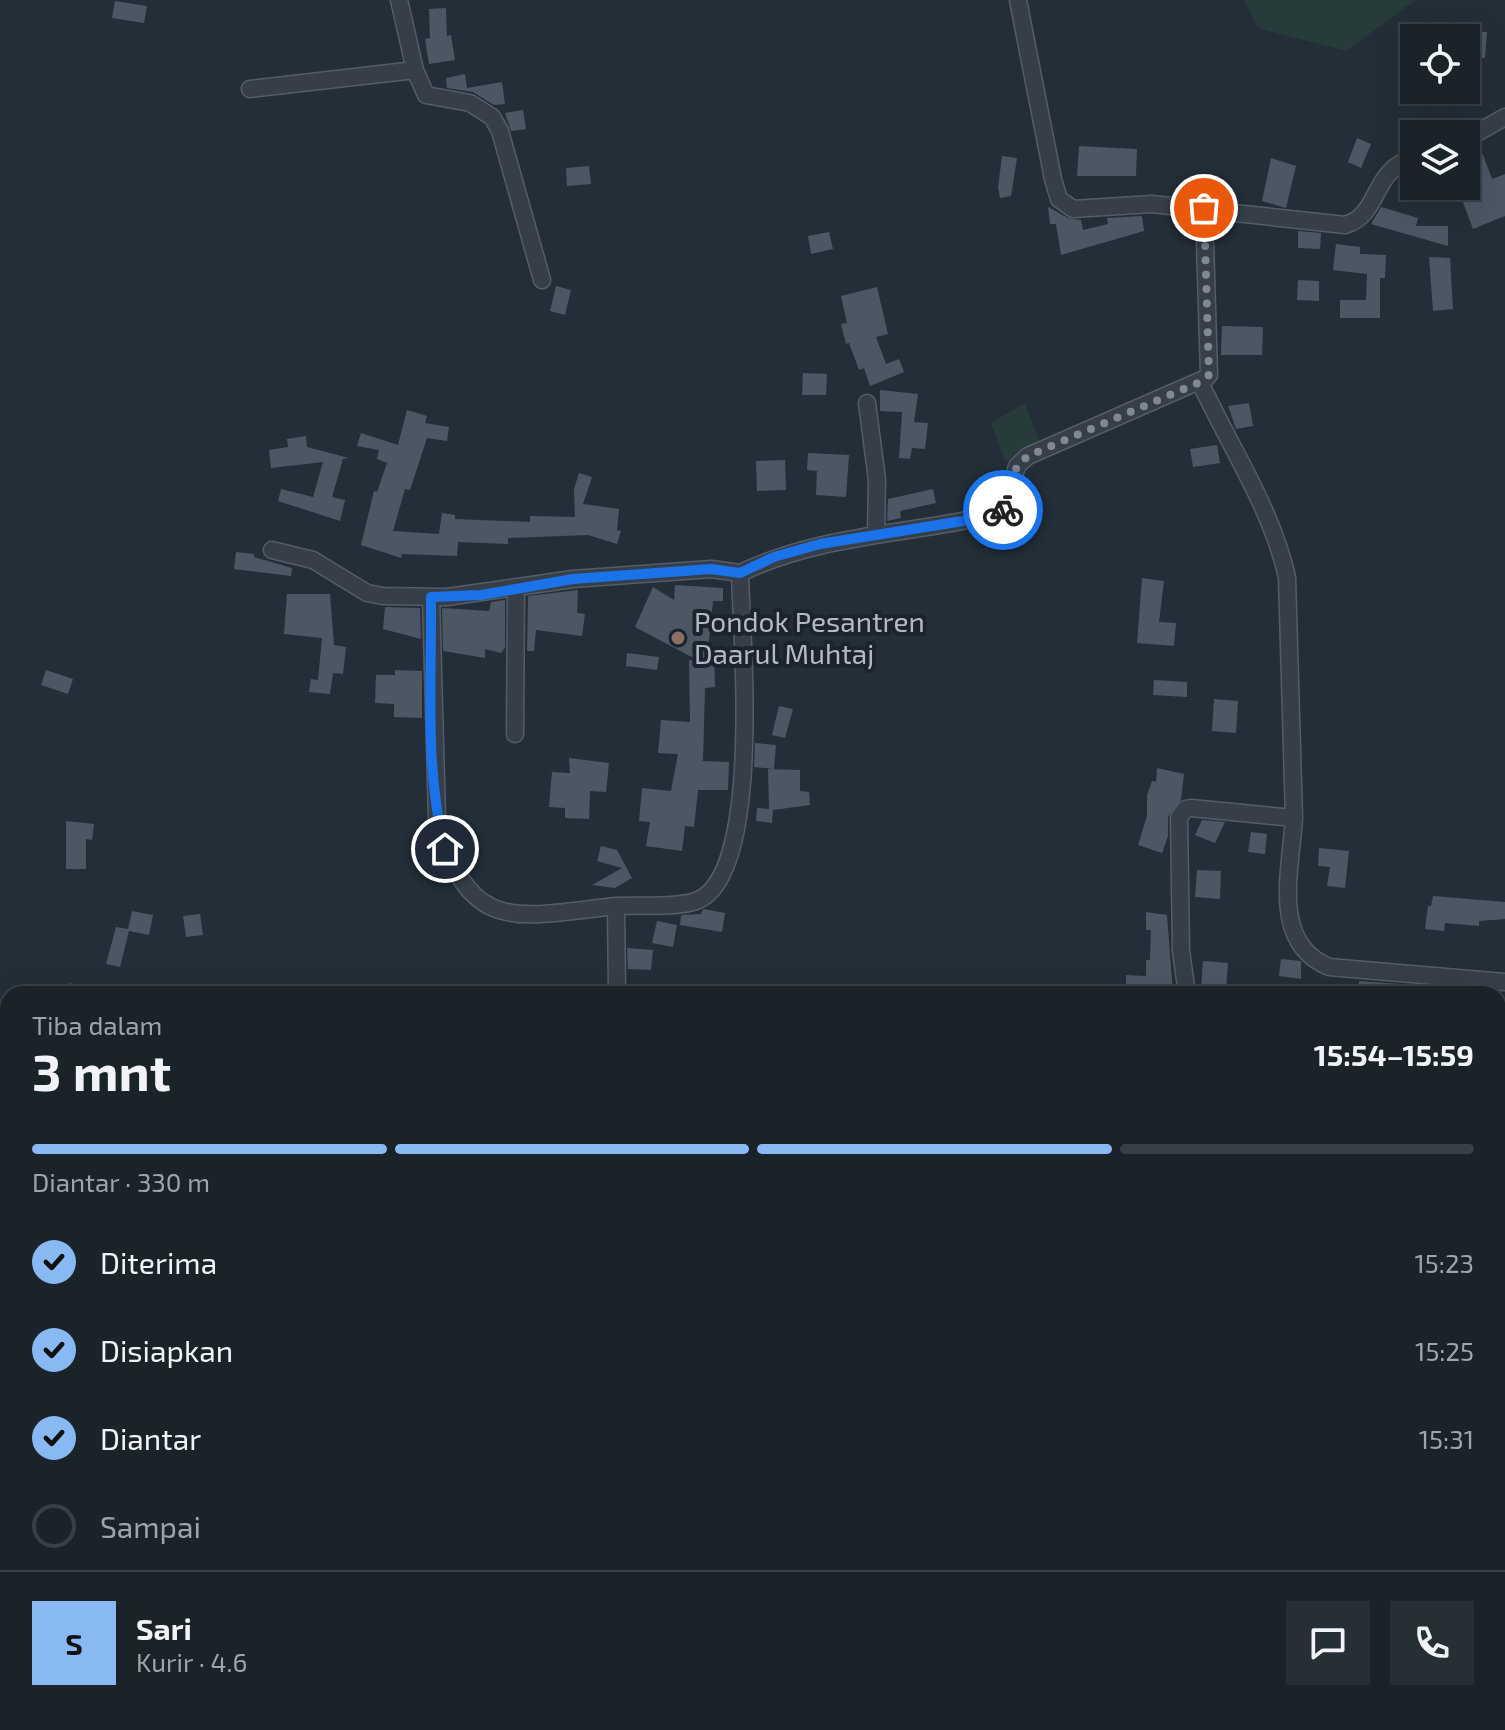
<!DOCTYPE html>
<html lang="id">
<head>
<meta charset="utf-8">
<style>
  :root { --surface:#1a222a; --page:#272f36; --text:#f1f3f6; --muted:#9fa4a8; --line:#383f47; --accent:#89b9f2 }
  body { margin:0; font-family:"Exo 2",sans-serif; background:var(--page); color:var(--text); height:100vh; display:flex; flex-direction:column; font-size:30px; white-space:nowrap }
  * { box-sizing:border-box; margin:0 }
  p { font-size:26px; color:var(--muted) }
  .icon { flex:none; width:44px; height:44px; fill:none; stroke:currentColor; stroke-width:2; stroke-linecap:round; stroke-linejoin:round }
  .map { position:relative; flex:1; overflow:hidden }
  .panel { position:absolute; left:0px; top:986px; width:1506px; height:744px; display:flex; flex-direction:column; background:var(--surface); border-radius:24px 24px 0 0; box-shadow:0 8px 32px #0002,0 0 0 2px var(--line) }
  .panel>* { flex:none }
  .tools { position:absolute; left:1400px; top:24px; display:grid; gap:16px }
  .tools a { display:grid; place-items:center; width:80px; height:80px; border-radius:0px; background:var(--surface); box-shadow:0 8px 32px #0002,0 0 0 2px var(--line); font-size:40px }
  .pin { position:absolute; display:grid; place-items:center; width:68px; height:68px; color:#fff; margin:-34px; border:4px solid #fff; border-radius:50%; box-shadow:0 2px 8px #0007 }
  .courier { position:absolute; display:grid; place-items:center; width:80px; height:80px; margin:-40px; border:6px solid #1a73e8; border-radius:50%; background:#fff; color:#222; box-shadow:0 2px 10px #0007 }
  .overview em { font-style:normal; font-weight:700 }
  .overview div { display:flex; flex-direction:column-reverse }
  .overview { display:flex; align-items:center; justify-content:space-between; height:136px; padding:0 32px }
  h1 { font-size:52px; font-weight:700; line-height:60px }
  .bar { display:grid; grid-template-columns:repeat(4,1fr); gap:12px 8px; align-content:center; height:96px; padding:0 32px }
  .bar i { height:10px; border-radius:6px; background:var(--line) }
  .bar .selected { background:var(--accent) }
  .bar p { grid-column:span 4 }
  .line { display:flex; align-items:center; gap:20px; padding:0 32px; border-top:2px solid var(--line) }
  .line div { flex:1 }
  .round { display:grid; place-items:center; flex:none; width:84px; height:84px; border-radius:0px; background:var(--page) }
  ol { padding:0 32px; list-style:none }
  li { display:flex; align-items:center; gap:24px; height:88px }
  li p { margin-inline-start:auto }
  li .icon { padding:8px; border-radius:50%; background:var(--accent); color:#111; stroke-width:4 }
  li:last-child { color:var(--muted) }
  li i { width:44px; height:44px; border:4px solid var(--line); border-radius:50% }
  .map>svg:first-child { display:block }
  .green { fill:#263b3a }
  .building { fill:#4b5864 }
  .lines { fill:none; stroke-linecap:round; stroke-linejoin:round }
  .street-casing { stroke:#545d67; stroke-width:19 }
  .street { stroke:#363f49; stroke-width:16 }
  .done { stroke:#7f8994; stroke-width:8; stroke-dasharray:0 14.4 }
  .route { stroke:#1a73e8; stroke-width:10 }
  .education-dot { fill:#8d6e63; stroke:#1b242e; stroke-width:3 }
  .labels { text-anchor:middle; stroke-width:8; stroke-linejoin:round; paint-order:stroke }
  .poi-label { font-size:28px; fill:#b1bac5; stroke:#1b242e; text-anchor:start }
</style>
</head>
<body>
<div class="map">
<svg width="1505" height="1730" viewBox="0 0 1505 1730">
  <rect width="100%" height="100%" fill="#232e38"/>
  <path class="green" d="M 1244,0 L 1416,0 L 1346,51 L 1258,28 Z
    M 1025,403 L 1040,442 L 1005,462 L 991,423 Z"/>
  <path class="building" d="M 115,1 L 147,6 L 144,23 L 112,18 Z
    M 446,8 L 447,36 L 451,35 L 455,60 L 429,64 L 425,39 L 430,38 L 429,9 Z
    M 1472,31 L 1487,32 L 1485,58 L 1470,57 Z
    M 465,74 L 467,88 L 502,82 L 505,104 L 494,105 L 473,92 L 447,88 L 446,78 Z
    M 523,110 L 526,129 L 511,131 L 505,113 Z
    M 1357,138 L 1371,144 L 1361,168 L 1348,162 Z
    M 1479,144 L 1492,179 L 1505,174 L 1505,216 L 1473,229 L 1457,186 L 1466,186 L 1466,150 Z
    M 1079,146 L 1137,149 L 1136,176 L 1077,176 Z
    M 1002,156 L 1017,158 L 1011,196 L 1000,198 L 998,187 Z
    M 1271,158 L 1296,166 L 1286,208 L 1262,201 Z
    M 589,166 L 591,184 L 567,186 L 566,168 Z
    M 1048,207 L 1068,218 L 1081,220 L 1083,230 L 1108,224 L 1107,218 L 1142,216 L 1144,231 L 1061,255 L 1056,224 L 1050,224 Z
    M 1381,207 L 1418,218 L 1416,226 L 1448,226 L 1448,246 L 1371,224 Z
    M 1298,231 L 1321,233 L 1320,249 L 1298,248 Z
    M 829,232 L 833,249 L 811,254 L 808,236 Z
    M 1336,244 L 1360,247 L 1360,254 L 1386,255 L 1385,278 L 1380,278 L 1380,318 L 1340,318 L 1340,300 L 1366,300 L 1367,274 L 1333,270 Z
    M 1429,257 L 1450,258 L 1453,309 L 1433,311 Z
    M 1298,280 L 1319,281 L 1319,301 L 1297,300 Z
    M 556,286 L 571,290 L 565,315 L 550,311 Z
    M 877,287 L 888,334 L 876,337 L 886,364 L 899,359 L 904,372 L 870,386 L 864,368 L 859,370 L 849,343 L 846,344 L 841,324 L 847,323 L 841,296 Z
    M 1222,326 L 1263,327 L 1262,355 L 1221,355 Z
    M 803,373 L 827,374 L 826,395 L 802,395 Z
    M 880,390 L 918,394 L 914,422 L 928,423 L 925,449 L 912,448 L 910,459 L 899,458 L 902,412 L 880,411 Z
    M 1249,403 L 1253,426 L 1236,429 L 1228,406 Z
    M 407,410 L 427,416 L 425,423 L 449,427 L 447,441 L 427,438 L 410,490 L 405,489 L 393,531 L 439,534 L 442,513 L 455,515 L 455,519 L 530,522 L 530,516 L 575,517 L 574,489 L 579,473 L 592,477 L 583,504 L 619,509 L 617,530 L 621,531 L 617,544 L 588,535 L 508,538 L 508,544 L 458,542 L 457,556 L 402,554 L 401,558 L 361,545 L 374,491 L 377,492 L 387,463 L 377,459 L 379,450 L 357,446 L 361,433 L 398,445 Z
    M 306,436 L 307,447 L 349,458 L 343,459 L 332,497 L 345,500 L 340,521 L 278,501 L 281,489 L 313,497 L 323,462 L 271,468 L 269,450 L 288,447 L 287,439 Z
    M 1217,445 L 1220,463 L 1193,467 L 1190,449 Z
    M 808,453 L 849,455 L 846,497 L 816,495 L 817,471 L 807,470 Z
    M 785,460 L 786,490 L 757,491 L 756,461 Z
    M 933,489 L 936,503 L 900,511 L 901,518 L 887,521 L 888,499 Z
    M 236,552 L 254,554 L 254,557 L 292,568 L 291,576 L 234,569 Z
    M 1142,578 L 1164,581 L 1159,622 L 1176,623 L 1174,646 L 1137,643 Z
    M 675,585 L 723,588 L 723,601 L 713,601 L 708,650 L 714,649 L 715,687 L 705,688 L 703,761 L 729,762 L 728,790 L 698,790 L 694,827 L 685,826 L 682,851 L 646,846 L 650,822 L 639,821 L 642,788 L 671,791 L 678,754 L 658,753 L 661,720 L 690,722 L 689,660 L 701,662 L 635,627 L 653,587 L 674,600 Z
    M 578,590 L 577,613 L 585,614 L 582,636 L 536,630 L 534,651 L 527,651 L 528,596 Z
    M 287,594 L 330,594 L 334,645 L 346,647 L 343,674 L 333,673 L 330,694 L 309,692 L 311,679 L 318,680 L 322,638 L 284,634 Z
    M 505,600 L 505,648 L 501,653 L 485,649 L 485,658 L 443,651 L 442,608 L 489,611 L 491,602 Z
    M 385,607 L 420,608 L 421,639 L 383,629 Z
    M 627,653 L 659,657 L 657,670 L 626,666 Z
    M 46,670 L 73,679 L 68,694 L 41,685 Z
    M 395,670 L 422,671 L 422,718 L 394,717 L 394,704 L 375,703 L 376,675 L 395,675 Z
    M 1154,680 L 1187,682 L 1187,697 L 1153,695 Z
    M 1214,699 L 1238,701 L 1236,733 L 1212,731 Z
    M 779,706 L 793,709 L 785,738 L 772,735 Z
    M 755,743 L 776,745 L 774,769 L 754,767 Z
    M 569,758 L 609,763 L 606,792 L 590,791 L 589,819 L 565,818 L 565,808 L 549,807 L 552,772 L 570,773 Z
    M 1157,768 L 1184,774 L 1181,799 L 1168,817 L 1168,836 L 1162,853 L 1138,845 L 1147,816 L 1147,795 L 1152,781 L 1156,782 Z
    M 768,769 L 800,770 L 800,791 L 809,792 L 810,805 L 773,810 L 772,823 L 756,821 L 757,808 L 769,809 Z
    M 1202,820 L 1225,822 L 1215,843 L 1195,835 Z
    M 66,821 L 94,824 L 92,840 L 86,839 L 86,869 L 66,869 Z
    M 1251,832 L 1267,834 L 1265,854 L 1248,852 Z
    M 601,846 L 617,850 L 632,878 L 615,888 L 592,885 L 622,868 L 597,861 Z
    M 1319,848 L 1349,851 L 1345,888 L 1327,886 L 1330,867 L 1318,866 Z
    M 1197,870 L 1221,871 L 1220,899 L 1195,897 Z
    M 1433,896 L 1505,902 L 1505,919 L 1479,921 L 1479,926 L 1445,923 L 1444,931 L 1425,929 L 1428,906 L 1431,906 Z
    M 703,909 L 725,913 L 722,932 L 680,925 L 681,915 L 701,914 Z
    M 132,911 L 153,915 L 149,935 L 129,931 L 120,967 L 106,964 L 116,927 L 128,929 Z
    M 1146,912 L 1167,915 L 1173,993 L 1126,991 L 1126,975 L 1146,976 L 1146,960 L 1150,960 L 1151,930 L 1146,930 Z
    M 200,914 L 203,935 L 186,937 L 183,916 Z
    M 657,921 L 677,925 L 673,947 L 652,943 Z
    M 627,948 L 653,950 L 651,970 L 628,969 Z
    M 1281,959 L 1301,961 L 1301,979 L 1279,976 Z
    M 1203,961 L 1228,963 L 1226,991 L 1201,989 Z
    M 1359,981 L 1414,985 L 1414,994 L 1358,994 Z"/>
  <g class="lines">
    <defs>
      <path id="street" d="M 399,0 L 415,70 L 426,95 L 470,103 L 492,117 L 500,131 L 542,280
        M 1018,0 L 1053,179 L 1059,199 L 1073,209 L 1152,204 L 1345,225 C 1381,215 1371,169 1414,158
        M 250,89 L 415,70
        M 1466,139 L 1505,117
        M 1200,382 C 1230,447 1271,507 1287,577 L 1294,818
        M 867,403 L 877,480 L 876,532
        M 272,550 L 313,560 L 367,593 L 383,596 L 447,597 L 573,579 L 711,569 L 740,573
        M 740,573 C 825,533 911,535 1000,513 L 1005,508 L 1017,466 L 1028,456 L 1206,378 L 1209,375 L 1204,208
        M 431,597 L 437,818 C 468,936 515,917 616,906
        M 515,734 L 516,588
        M 70,993 L 76,994
        M 617,994 L 616,906 C 637,905 677,908 696,901 C 764,877 741,633 740,573
        M 1187,994 L 1181,951 L 1179,818 L 1185,809 L 1191,808 L 1294,818 C 1291,869 1270,943 1329,967 L 1505,982
        M 0,1259 L 8,1260
        M 1498,1319 L 1505,1320
        M 709,1722 L 711,1730
        M 509,1730 L 512,1722"/>
    </defs>
    <use href="#street" class="street-casing"/>
    <use href="#street" class="street"/>
  </g>
  <g class="lines">
    <path class="done" d="M 1003,510 L 1017,466 L 1028,456 L 1200,382 L 1209,375 L 1204,208"/>
    <path class="route" d="M 445,849 C 424,769 432,679 431,597 L 481,595 L 573,579 L 711,569 L 740,573 L 774,557 L 820,544 L 963,521 L 1003,510"/>
  </g>
  <circle class="education-dot" cx="678" cy="638" r="8"/>
  <g class="labels">
    <g class="poi-label">
      <text x="694" y="632">Pondok Pesantren<tspan x="694" dy="32">Daarul Muhtaj</tspan></text>
    </g>
  </g>
</svg>
<div class="tools">
<a><svg class="icon" aria-label="locate" viewBox="0 0 24 24"><circle cx="12" cy="12" r="6"/><path d="M12 2v4M12 18v4M2 12h4M18 12h4"/></svg></a>
<a><svg class="icon" aria-label="layers" viewBox="0 0 24 24"><path d="M12 4l9 5-9 5-9-5zM3 14l9 5 9-5"/></svg></a>
</div>
<div class="pin" style="left:1204px;top:208px;background:#ea580c"><svg class="icon" aria-label="bag" viewBox="0 0 24 24"><path d="M5 8h14l-1 12H6zM9 8a3 3 0 0 1 6 0"/></svg></div>
<div class="pin" style="left:445px;top:849px;background:#1f2937"><svg class="icon" aria-label="home" viewBox="0 0 24 24"><path d="M3 11l9-7 9 7M6 9v11h12V9"/></svg></div>
<div class="courier" style="left:1003px;top:510px"><svg class="icon" aria-label="bike" viewBox="0 0 24 24"><circle cx="6" cy="16" r="4"/><circle cx="18" cy="16" r="4"/><path d="M6 16l4-8h5l3 8M10 8l3 8H6M13 5h3"/></svg></div>
<section class="panel">
<div class="overview"><div><h1>3 mnt</h1><p>Tiba dalam</p></div><em>15:54–15:59</em></div>
<div class="bar"><i class="selected"></i><i class="selected"></i><i class="selected"></i><i></i><p>Diantar · 330 m</p></div>
<ol>
<li><svg class="icon" aria-label="check" viewBox="0 0 24 24"><path d="M5 12l5 5 9-10"/></svg>Diterima<p>15:23</p></li>
<li><svg class="icon" aria-label="check" viewBox="0 0 24 24"><path d="M5 12l5 5 9-10"/></svg>Disiapkan<p>15:25</p></li>
<li><svg class="icon" aria-label="check" viewBox="0 0 24 24"><path d="M5 12l5 5 9-10"/></svg>Diantar<p>15:31</p></li>
<li><i></i>Sampai</li>
</ol>
<div class="line" style="height:144px"><b class="round" style="background:var(--accent);color:#111">S</b><div><b>Sari</b><p>Kurir · 4.6</p></div><a class="round"><svg class="icon" aria-label="chat" viewBox="0 0 24 24"><path d="M4 5h16v11H9l-5 4z"/></svg></a><a class="round"><svg class="icon" aria-label="phone" viewBox="0 0 24 24"><path d="M5 4h4l2 5-3 2q2 4 5 5l2-3 5 2v4C11 20 4 13 5 4z"/></svg></a></div>
</section>
</div>
</body>
</html>
